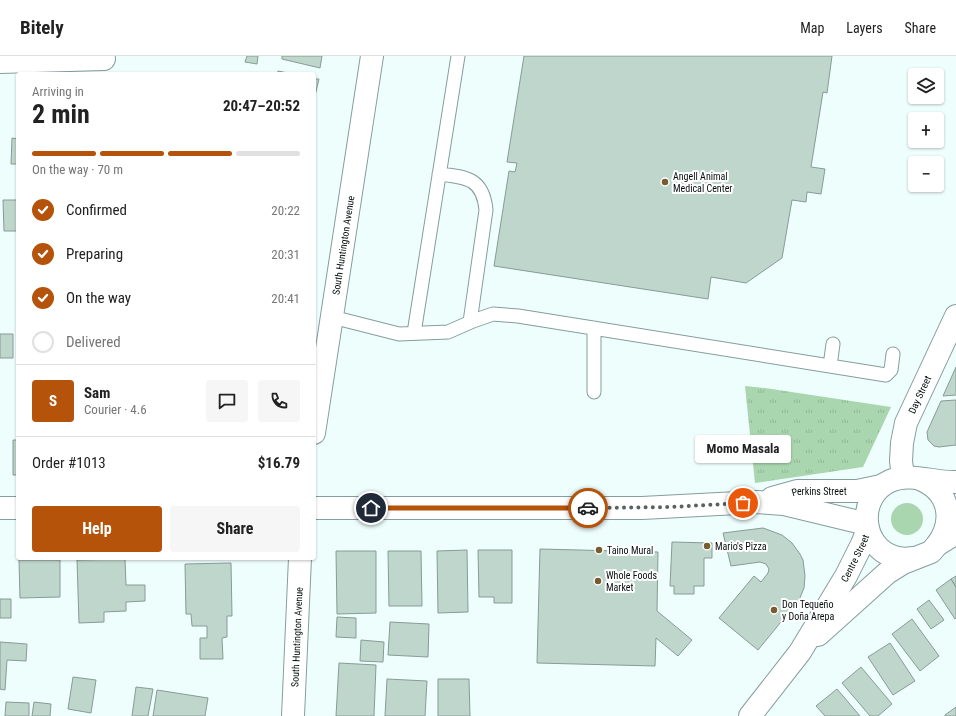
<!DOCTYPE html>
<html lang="en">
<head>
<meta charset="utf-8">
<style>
  :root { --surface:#fff; --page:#f6f6f6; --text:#222; --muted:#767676; --line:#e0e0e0; --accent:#b45309 }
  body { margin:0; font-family:"Roboto Condensed",sans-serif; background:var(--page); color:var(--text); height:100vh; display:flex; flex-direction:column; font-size:15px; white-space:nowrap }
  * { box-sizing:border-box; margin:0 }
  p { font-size:13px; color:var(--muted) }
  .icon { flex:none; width:22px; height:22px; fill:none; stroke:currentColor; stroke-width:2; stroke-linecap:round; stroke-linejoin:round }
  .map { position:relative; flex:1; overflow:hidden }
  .panel { position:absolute; left:16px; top:16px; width:300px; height:488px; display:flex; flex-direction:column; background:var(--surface); border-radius:4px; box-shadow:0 1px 3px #0004 }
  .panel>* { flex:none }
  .buttons { position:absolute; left:908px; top:12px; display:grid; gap:8px }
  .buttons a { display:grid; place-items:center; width:36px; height:36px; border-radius:4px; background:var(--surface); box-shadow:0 1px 3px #0004; font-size:20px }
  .pin { position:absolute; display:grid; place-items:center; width:34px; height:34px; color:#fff; margin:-17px; border:2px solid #fff; border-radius:50%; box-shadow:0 1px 4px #0007 }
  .courier { position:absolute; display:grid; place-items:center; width:40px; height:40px; margin:-20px; border:3px solid #b45309; border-radius:50%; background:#fff; color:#222; box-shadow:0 1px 5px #0007 }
  .bubble { position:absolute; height:28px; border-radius:4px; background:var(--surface); box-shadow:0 1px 3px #0004; font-size:13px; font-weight:700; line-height:28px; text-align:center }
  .head em { font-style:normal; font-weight:700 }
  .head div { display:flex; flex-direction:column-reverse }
  .head { display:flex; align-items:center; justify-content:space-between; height:68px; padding:0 16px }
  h1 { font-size:26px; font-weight:700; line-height:30px }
  .bar { display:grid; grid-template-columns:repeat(4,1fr); gap:6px 4px; align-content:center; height:48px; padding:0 16px }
  .bar i { height:5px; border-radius:3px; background:var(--line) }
  .bar .active { background:var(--accent) }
  .bar p { grid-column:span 4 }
  .line { display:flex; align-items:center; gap:10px; padding:0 16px; border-top:1px solid var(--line) }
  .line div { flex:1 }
  .round { display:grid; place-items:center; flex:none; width:42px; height:42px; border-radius:4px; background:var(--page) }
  ol { padding:0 16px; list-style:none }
  li { display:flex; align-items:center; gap:12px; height:44px }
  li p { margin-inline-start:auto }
  li .icon { padding:4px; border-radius:50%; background:var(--accent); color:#fff; stroke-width:4 }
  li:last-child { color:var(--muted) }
  li i { width:22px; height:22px; border:2px solid var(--line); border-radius:50% }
  .action { display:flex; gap:8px; margin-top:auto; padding:8px 16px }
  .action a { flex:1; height:46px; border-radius:4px; background:var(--accent); color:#fff; font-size:16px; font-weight:700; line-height:46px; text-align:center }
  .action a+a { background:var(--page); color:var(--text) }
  header { display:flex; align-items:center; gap:24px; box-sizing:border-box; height:56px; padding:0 20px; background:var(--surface); border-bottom:1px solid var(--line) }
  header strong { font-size:19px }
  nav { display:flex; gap:22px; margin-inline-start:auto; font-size:14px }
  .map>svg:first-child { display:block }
  .green { fill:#aad6af }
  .park { fill:url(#park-tufts) }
  .building { fill:#bfd6cd; stroke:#869c94 }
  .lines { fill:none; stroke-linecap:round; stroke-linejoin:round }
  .lane-casing { stroke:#859d9c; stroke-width:15 }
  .street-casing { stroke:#859d9c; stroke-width:24 }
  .secondary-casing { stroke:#859d9c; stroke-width:24 }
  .lane { stroke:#fff; stroke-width:13 }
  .street { stroke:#fff; stroke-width:22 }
  .secondary { stroke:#fff; stroke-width:22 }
  .done { stroke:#576261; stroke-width:4; stroke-dasharray:0 7.2 }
  .route { stroke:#b45309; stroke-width:5 }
  .poi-dot { fill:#775c2f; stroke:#fff; stroke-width:1.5 }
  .labels { text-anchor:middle; stroke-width:4; stroke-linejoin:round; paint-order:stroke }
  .poi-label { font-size:10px; fill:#050e0d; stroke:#fff; text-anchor:start }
  .street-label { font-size:10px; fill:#050e0d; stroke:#fff }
</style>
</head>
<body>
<header>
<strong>Bitely</strong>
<nav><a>Map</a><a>Layers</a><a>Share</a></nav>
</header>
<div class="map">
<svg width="956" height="660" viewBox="0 0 956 660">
  <defs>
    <pattern id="park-tufts" width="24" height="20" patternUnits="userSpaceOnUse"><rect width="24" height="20" fill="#aad6af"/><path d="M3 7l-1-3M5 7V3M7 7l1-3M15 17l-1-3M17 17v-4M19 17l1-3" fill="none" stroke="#91b695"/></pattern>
  </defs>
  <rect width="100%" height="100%" fill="#eefefd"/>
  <path class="green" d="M891 463a16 16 0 1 1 32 0a16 16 0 1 1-32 0Z"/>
  <path class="park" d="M 745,330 L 765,332 L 891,351 L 863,411 L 755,427 Z"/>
  <path class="building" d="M 247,0 L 258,0 L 257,8 L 245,6 Z
    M 282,0 L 322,0 L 320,12 L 282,3 Z
    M 524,0 L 832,0 L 827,37 L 823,36 L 811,111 L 825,113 L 821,138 L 807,136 L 806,146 L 792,144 L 782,202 L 746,227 L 711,221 L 708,243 L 494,210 L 509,115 L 515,116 L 517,107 L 507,106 Z
    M 278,15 L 293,18 L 277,18 Z
    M 314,23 L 319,23 L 314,44 Z
    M 12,82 L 18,83 L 18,108 L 11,108 Z
    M 3,144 L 18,144 L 18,175 L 4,175 Z
    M 0,278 L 13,278 L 13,302 L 0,302 Z
    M 956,311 L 956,339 L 943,340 Z
    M 956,344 L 956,389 L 939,391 L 934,390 L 928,384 L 927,376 L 941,345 Z
    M 13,384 L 18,384 L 18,419 L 13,419 Z
    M 763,472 L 782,479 L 792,487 L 800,498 L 803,504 L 805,520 L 804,532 L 799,544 L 758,594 L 719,562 L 754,520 L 761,526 L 768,517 L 769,513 L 766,508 L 760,506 L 731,510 L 723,477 Z
    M 672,486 L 712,487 L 712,502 L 704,502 L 704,530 L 694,530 L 694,538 L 674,538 L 674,530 L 670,530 Z
    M 540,493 L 658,496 L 657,555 L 692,584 L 678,600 L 656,582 L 655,610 L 537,607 Z
    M 467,494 L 468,556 L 438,557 L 437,495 Z
    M 478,494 L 512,494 L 512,547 L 494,547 L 494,541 L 479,541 Z
    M 336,495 L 376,495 L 376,557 L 337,558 Z
    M 388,495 L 421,495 L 422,550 L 389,550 Z
    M 125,503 L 126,529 L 145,529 L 145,545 L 126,546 L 126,555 L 104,556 L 104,566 L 79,567 L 77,504 Z
    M 19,504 L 60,504 L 60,541 L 20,542 Z
    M 231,507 L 232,560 L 227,560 L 227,581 L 222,582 L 223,603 L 200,603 L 200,582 L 207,582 L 207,570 L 192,570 L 191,558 L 186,558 L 185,508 Z
    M 956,520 L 956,531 L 951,523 Z
    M 951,523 L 956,531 L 956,562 L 955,563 L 936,534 Z
    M 0,543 L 11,543 L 11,562 L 0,562 Z
    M 929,544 L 944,564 L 931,573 L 917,553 Z
    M 337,561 L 356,562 L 356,582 L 336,581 Z
    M 912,563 L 939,600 L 920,615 L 892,578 Z
    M 390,566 L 429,568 L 428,601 L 388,599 Z
    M 361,584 L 384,586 L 383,606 L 360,605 Z
    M 0,586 L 27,588 L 26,605 L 7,604 L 5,634 L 0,633 Z
    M 890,587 L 915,625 L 893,639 L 868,601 Z
    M 339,607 L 376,609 L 374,660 L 336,660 Z
    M 861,611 L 892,648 L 878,660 L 870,660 L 842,627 Z
    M 73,621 L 96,624 L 91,657 L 68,653 Z
    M 387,623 L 427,625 L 425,660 L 385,660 Z
    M 438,623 L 469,623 L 470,660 L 438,660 Z
    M 136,631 L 153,633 L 148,660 L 132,660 Z
    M 837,633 L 860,660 L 825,660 L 816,650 Z
    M 157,634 L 208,642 L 205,660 L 153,660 Z
    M 6,646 L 29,647 L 29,660 L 5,660 Z
    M 34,646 L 51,648 L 50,660 L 32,660 Z
    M 956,651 L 956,660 L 945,660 L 945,659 Z"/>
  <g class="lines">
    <defs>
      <path id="lane" d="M 439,118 C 466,121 483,122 486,154 L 470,266
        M 332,261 L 399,278 L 448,276 L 473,265 L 493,258 L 518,260 L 886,319 L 891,314 L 893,298
        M 594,272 L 594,336
        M 414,277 L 458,0
        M 830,310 L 833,288"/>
      <path id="street" d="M 0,6 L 104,3"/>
      <g id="secondary">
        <path id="s1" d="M 314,377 L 372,0"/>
        <path id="s2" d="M 903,421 L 901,405 L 902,387 L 906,367 L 956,260"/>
        <path d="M 920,423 C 950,435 955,465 937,489"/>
        <path id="s3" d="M 772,442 L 797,435 L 857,435 L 881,430"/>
        <path d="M 0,452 L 18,452"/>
        <path d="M 314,452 L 642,452 L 757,446 L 784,448 L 867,468"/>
        <path d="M 912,502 C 906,503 900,503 894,501 C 860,490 857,440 890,425 C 910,416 934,427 956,426"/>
        <path d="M 818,579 L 887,517 L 903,507 L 931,496 L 937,489 L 956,477"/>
        <path id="s4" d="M 293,660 L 300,502"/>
        <path id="s5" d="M 750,660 L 800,596 L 846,520 L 862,488 L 868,473"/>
      </g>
    </defs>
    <use href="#lane" class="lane-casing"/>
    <use href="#street" class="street-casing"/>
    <use href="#secondary" class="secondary-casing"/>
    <use href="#lane" class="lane"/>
    <use href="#street" class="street"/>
    <use href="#secondary" class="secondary"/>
  </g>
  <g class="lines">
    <path class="done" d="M 588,452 L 671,451 L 743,447"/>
    <path class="route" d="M 371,452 L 588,452"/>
  </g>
  <g class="poi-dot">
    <circle cx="665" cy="126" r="4"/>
    <circle cx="707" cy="490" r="4"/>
    <circle cx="599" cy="494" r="4"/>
    <circle cx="598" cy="525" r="4"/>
    <circle cx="774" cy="554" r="4"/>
  </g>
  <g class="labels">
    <g class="poi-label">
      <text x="673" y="124">Angell Animal<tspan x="673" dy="12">Medical Center</tspan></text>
      <text x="715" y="494">Mario's Pizza</text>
      <text x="607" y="498">Taino Mural</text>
      <text x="606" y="523">Whole Foods<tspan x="606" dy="12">Market</tspan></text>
      <text x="782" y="552">Don Tequeño<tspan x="782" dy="12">y Doña Arepa</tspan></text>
    </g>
    <g class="street-label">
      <text dy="4" stroke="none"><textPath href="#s1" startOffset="190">South Huntington Avenue</textPath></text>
      <text dy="4" stroke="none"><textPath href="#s2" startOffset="86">Day Street</textPath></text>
      <text dy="4" stroke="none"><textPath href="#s3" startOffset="48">Perkins Street</textPath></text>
      <text dy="4" stroke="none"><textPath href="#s5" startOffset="190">Centre Street</textPath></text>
      <text dy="4" stroke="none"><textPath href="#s4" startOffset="79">South Huntington Avenue</textPath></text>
    </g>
  </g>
</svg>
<div class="buttons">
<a><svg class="icon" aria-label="layers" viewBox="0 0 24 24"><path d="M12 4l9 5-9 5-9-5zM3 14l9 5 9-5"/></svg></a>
<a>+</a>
<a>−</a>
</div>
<div class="pin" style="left:743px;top:447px;background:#ea580c"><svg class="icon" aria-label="bag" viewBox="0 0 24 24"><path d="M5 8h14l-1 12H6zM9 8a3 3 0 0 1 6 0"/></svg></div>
<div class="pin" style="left:371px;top:452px;background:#1f2937"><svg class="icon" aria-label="home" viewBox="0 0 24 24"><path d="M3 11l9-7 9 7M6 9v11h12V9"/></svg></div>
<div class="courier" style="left:588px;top:452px"><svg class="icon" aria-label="car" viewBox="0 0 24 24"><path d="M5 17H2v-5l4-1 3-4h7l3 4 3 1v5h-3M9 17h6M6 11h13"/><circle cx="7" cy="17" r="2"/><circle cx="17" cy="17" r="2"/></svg></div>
<div class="bubble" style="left:695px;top:379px;width:96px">Momo Masala</div>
<section class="panel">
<div class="head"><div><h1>2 min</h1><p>Arriving in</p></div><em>20:47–20:52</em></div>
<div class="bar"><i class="active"></i><i class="active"></i><i class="active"></i><i></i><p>On the way · 70 m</p></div>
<ol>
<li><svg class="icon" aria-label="check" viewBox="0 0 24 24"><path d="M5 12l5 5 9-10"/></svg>Confirmed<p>20:22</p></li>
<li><svg class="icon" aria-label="check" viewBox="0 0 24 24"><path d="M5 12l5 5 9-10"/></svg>Preparing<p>20:31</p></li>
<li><svg class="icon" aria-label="check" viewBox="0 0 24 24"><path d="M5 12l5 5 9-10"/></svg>On the way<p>20:41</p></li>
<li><i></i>Delivered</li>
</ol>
<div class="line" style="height:72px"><b class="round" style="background:var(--accent);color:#fff">S</b><div><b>Sam</b><p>Courier · 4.6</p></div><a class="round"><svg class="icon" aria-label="chat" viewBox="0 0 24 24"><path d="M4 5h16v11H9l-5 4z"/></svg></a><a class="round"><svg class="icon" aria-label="phone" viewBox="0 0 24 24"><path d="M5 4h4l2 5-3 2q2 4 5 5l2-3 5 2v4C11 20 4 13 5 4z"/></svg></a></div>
<div class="line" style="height:52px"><div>Order #1013</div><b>$16.79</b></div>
<div class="action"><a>Help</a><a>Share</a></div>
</section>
</div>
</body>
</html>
